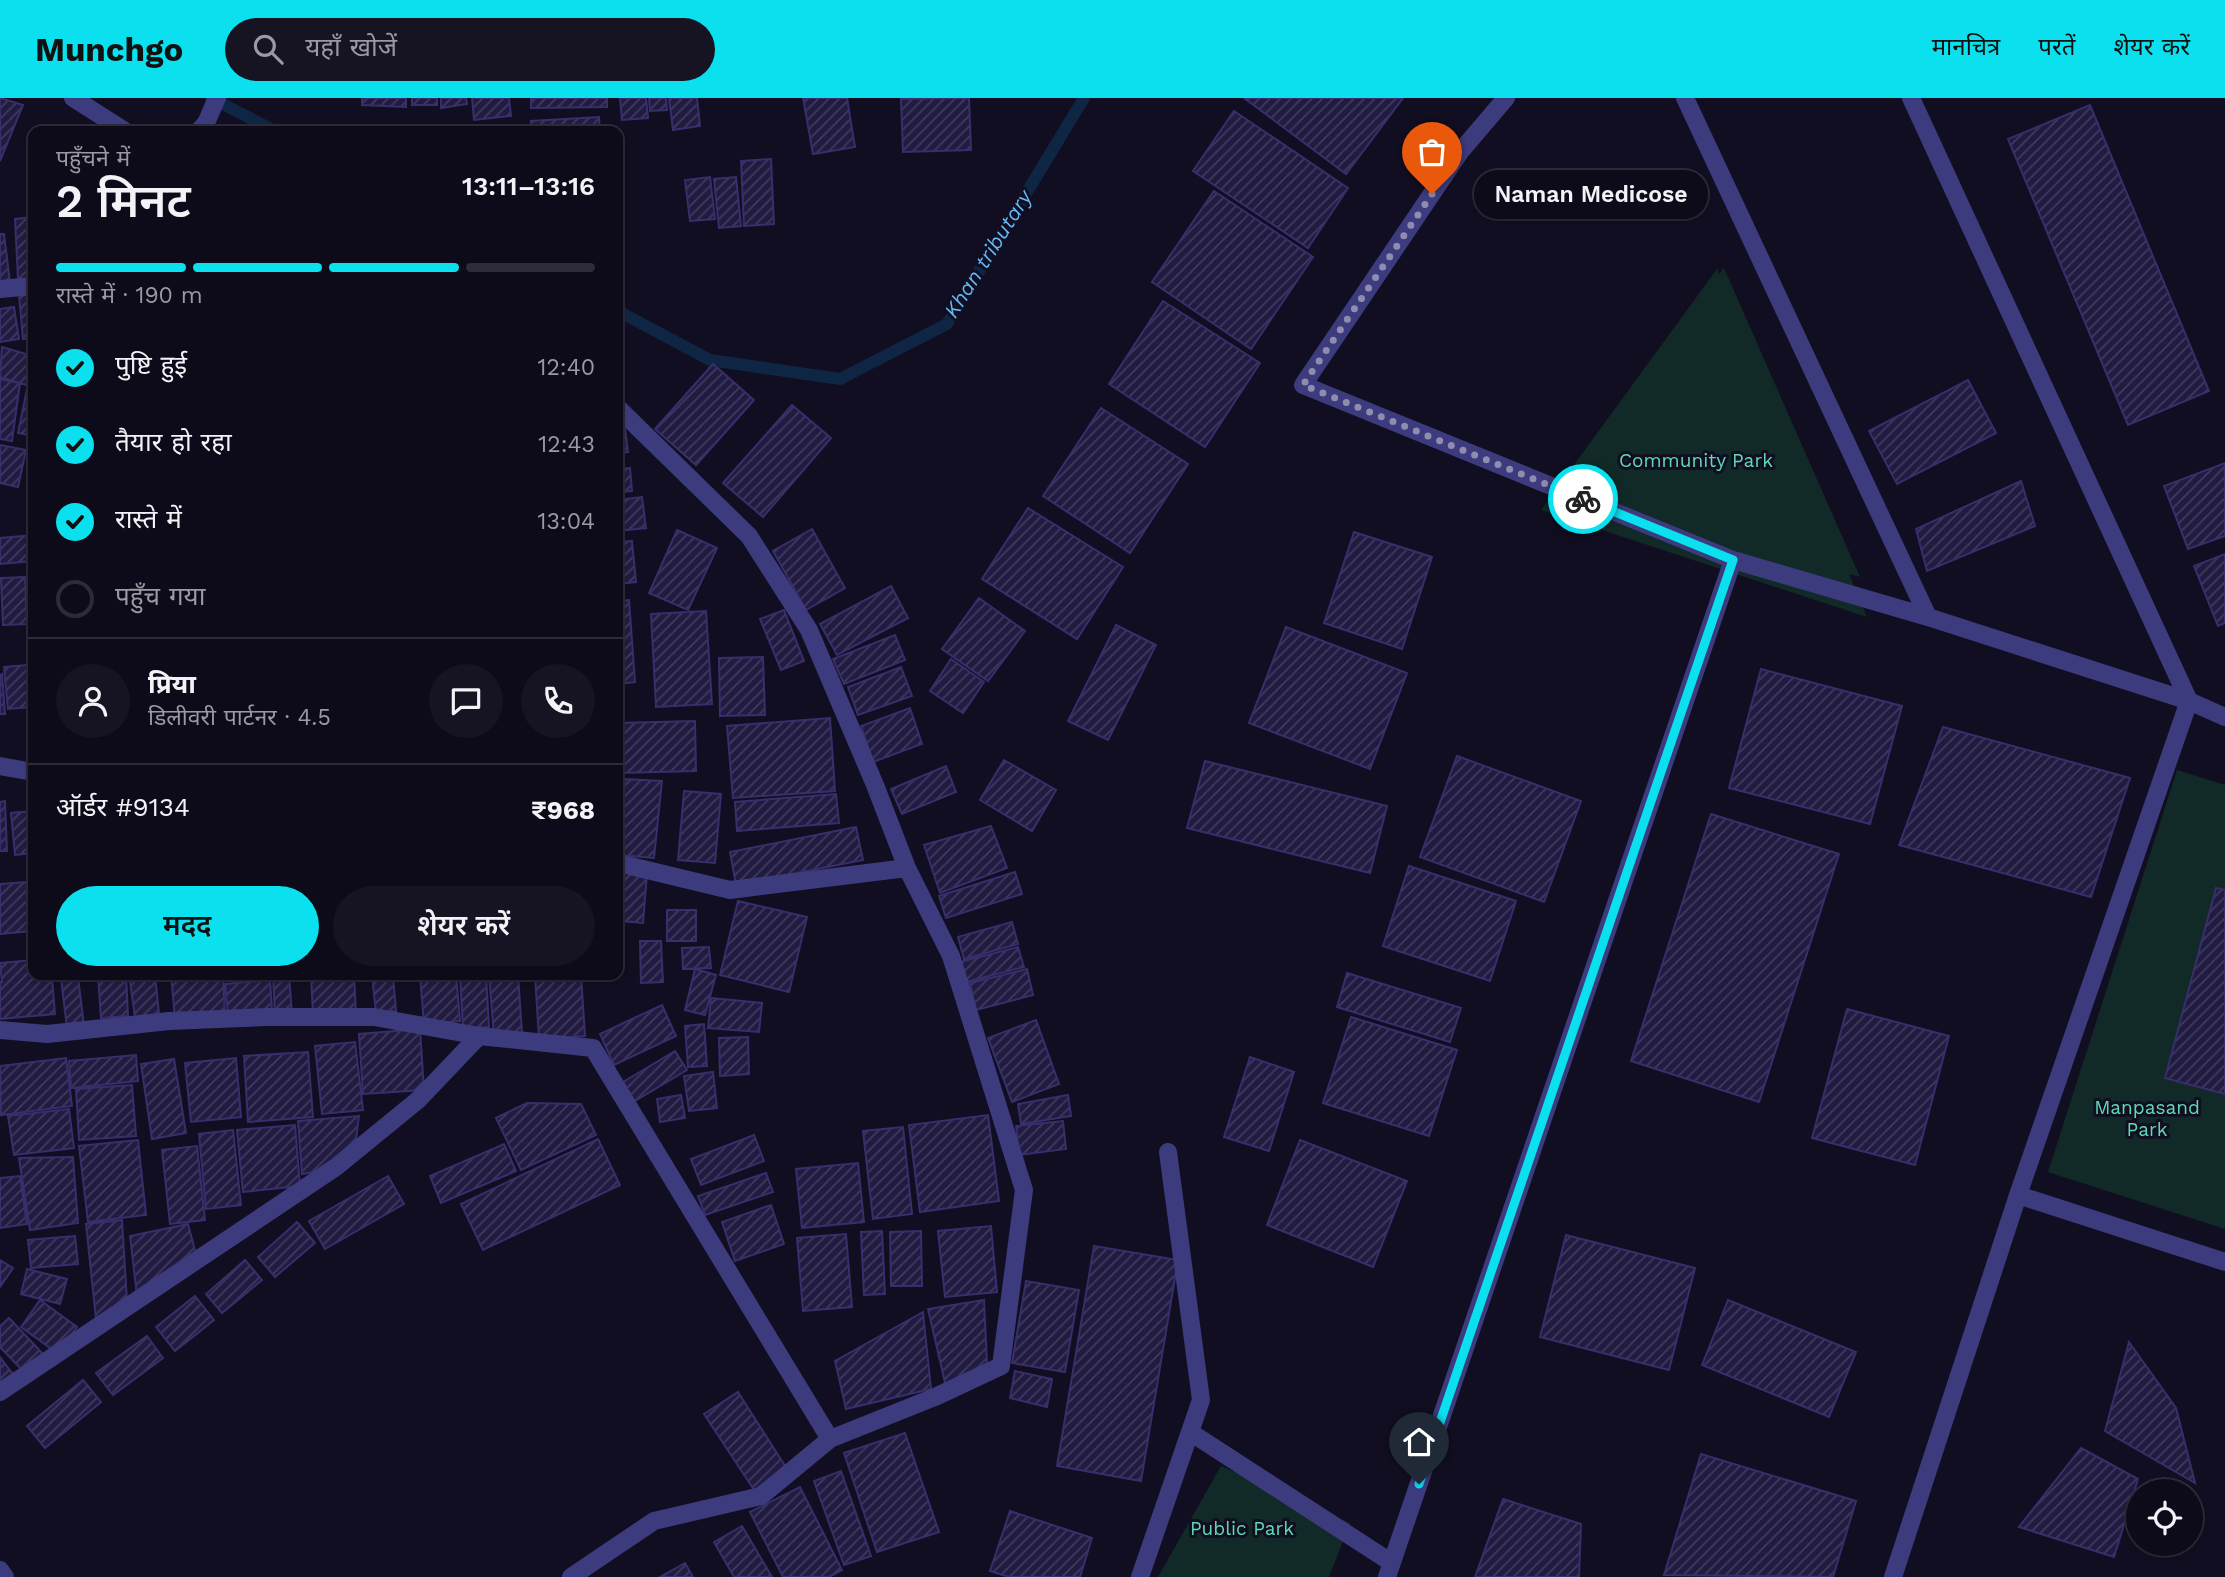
<!DOCTYPE html>
<html lang="hi">
<head>
<meta charset="utf-8">
<style>
  :root { --surface:#0d0a19; --page:#161322; --text:#f1f3f6; --muted:#9a9aa2; --line:#2d2b38; --accent:#0ae0ee }
  body { margin:0; font-family:"Work Sans","Noto Sans Devanagari",sans-serif; background:var(--page); color:var(--text); height:100vh; display:flex; flex-direction:column; font-size:26px; white-space:nowrap }
  * { box-sizing:border-box; margin:0 }
  p { font-size:23px; color:var(--muted) }
  .icon { flex:none; width:38px; height:38px; fill:none; stroke:currentColor; stroke-width:2; stroke-linecap:round; stroke-linejoin:round }
  .map { position:relative; flex:1; overflow:hidden }
  .drawer { position:absolute; left:28px; top:28px; width:595px; height:854px; display:flex; flex-direction:column; background:var(--surface); border-radius:14px; box-shadow:0 2px 5px #0004,0 0 0 2px var(--line) }
  .drawer>* { flex:none }
  .buttons { position:absolute; left:2126px; top:1381px; display:grid; gap:14px }
  .buttons a { display:grid; place-items:center; width:77px; height:77px; border-radius:50%; background:var(--surface); box-shadow:0 2px 5px #0004,0 0 0 2px var(--line); font-size:35px }
  .pin { position:absolute; display:grid; place-items:center; width:60px; height:60px; color:#fff; margin:-72px -30px; border-radius:50% 50% 50% 0; rotate:-45deg; box-shadow:0 0 7px #0007 }
  .pin .icon { rotate:45deg }
  .courier { position:absolute; display:grid; place-items:center; width:70px; height:70px; margin:-35px; border:5px solid #0ae0ee; border-radius:50%; background:#fff; color:#222; box-shadow:0 2px 9px #0007 }
  .bubble { position:absolute; height:49px; border-radius:24px; background:var(--surface); box-shadow:0 2px 5px #0004,0 0 0 2px var(--line); font-size:23px; font-weight:600; line-height:49px; text-align:center }
  .head em { font-style:normal; font-weight:600 }
  .head div { display:flex; flex-direction:column-reverse }
  .head { display:flex; align-items:center; justify-content:space-between; height:119px; padding:0 28px }
  h1 { font-size:46px; font-weight:600; line-height:52px }
  .bar { display:grid; grid-template-columns:repeat(4,1fr); gap:10px 7px; align-content:center; height:84px; padding:0 28px }
  .bar i { height:9px; border-radius:5px; background:var(--line) }
  .bar .current { background:var(--accent) }
  .bar p { grid-column:span 4 }
  .line { display:flex; align-items:center; gap:18px; padding:0 28px; border-top:2px solid var(--line) }
  .line div { flex:1 }
  .round { display:grid; place-items:center; flex:none; width:74px; height:74px; border-radius:37px; background:var(--page) }
  ol { padding:0 28px; list-style:none }
  li { display:flex; align-items:center; gap:21px; height:77px }
  li p { margin-inline-start:auto }
  li .icon { padding:7px; border-radius:50%; background:var(--accent); color:#111; stroke-width:4 }
  li:last-child { color:var(--muted) }
  li i { width:38px; height:38px; border:4px solid var(--line); border-radius:50% }
  .action { display:flex; gap:14px; margin-top:auto; padding:14px 28px }
  .action a { flex:1; height:80px; border-radius:42px; background:var(--accent); color:#111; font-size:28px; font-weight:600; line-height:80px; text-align:center }
  .action a+a { background:var(--page); color:var(--text) }
  header { display:flex; align-items:center; gap:42px; box-sizing:border-box; height:98px; padding:0 35px; background:var(--accent); color:#111 }
  header strong { font-size:33px }
  nav { display:flex; gap:38px; margin-inline-start:auto; font-size:24px }
  .search { width:490px; height:63px; background:var(--page); display:flex; align-items:center; gap:18px; box-sizing:border-box; padding:0 24px; border-radius:38px; color:var(--muted); font-size:26px }
  .map>svg:first-child { display:block }
  .green { fill:#112a28 }
  .lines { fill:none; stroke-linecap:round; stroke-linejoin:round }
  .stream { stroke:#0f2544; stroke-width:12 }
  .building { fill:url(#building-hatch); stroke:#382e6c; stroke-width:2 }
  .minor { stroke:#3b3b7e; stroke-width:18 }
  .done { stroke:#8f8cb0; stroke-width:7; stroke-dasharray:0 12.6 }
  .route { stroke:#0ae0ee; stroke-width:9 }
  .labels { text-anchor:middle; stroke-width:6; stroke-linejoin:round; paint-order:stroke }
  .park-label { font-size:19px; fill:#5fd9b6; stroke:#110e21 }
  .water-label { font-size:21px; font-style:italic; fill:#63b9f8; stroke:#110e21 }
</style>
</head>
<body>
<header>
<strong>Munchgo</strong>
<div class="search"><svg class="icon" aria-label="search" viewBox="0 0 24 24"><circle cx="10" cy="10" r="6"/><path d="M15 15l6 6"/></svg>यहाँ खोजें</div>
<nav><a>मानचित्र</a><a>परतें</a><a>शेयर करें</a></nav>
</header>
<div class="map">
<svg width="2225" height="1479" viewBox="0 0 2225 1479">
  <defs>
    <pattern id="building-hatch" width="6" height="6" patternUnits="userSpaceOnUse" patternTransform="scale(1.75)"><rect width="6" height="6" fill="#211b41"/><path d="M-1 1l2-2M0 6l6-6M5 7l2-2" fill="none" stroke="#403b5d"/></pattern>
  </defs>
  <rect width="100%" height="100%" fill="#110e21"/>
  <path class="green" d="M 1724,170 L 1860,479 L 1849,476 L 1867,519 L 1541,412 L 1717,171 L 1719,176 Z
    M 2177,672 L 2225,687 L 2225,1131 L 2048,1074 Z
    M 1221,1368 L 1350,1425 L 1329,1479 L 1158,1479 Z"/>
  <g class="lines">
    <path class="stream" d="M 211,0 L 275,33
      M 618,213 L 710,262 L 840,281 L 947,226 L 1084,0"/>
  </g>
  <path class="building" d="M 0,0 L 23,7 L 0,63 Z
    M 362,0 L 406,0 L 406,9 L 362,7 Z
    M 412,0 L 437,0 L 437,7 L 412,7 Z
    M 441,0 L 466,0 L 467,6 L 441,10 Z
    M 472,0 L 509,0 L 511,18 L 474,22 Z
    M 531,0 L 607,0 L 607,9 L 531,10 Z
    M 620,0 L 646,0 L 648,20 L 622,22 Z
    M 649,0 L 666,0 L 667,12 L 650,13 Z
    M 669,0 L 697,0 L 700,28 L 673,32 Z
    M 803,0 L 847,0 L 855,49 L 813,56 Z
    M 969,0 L 971,52 L 903,54 L 901,1 Z
    M 1244,0 L 1403,0 L 1346,76 Z
    M 2090,7 L 2209,293 L 2128,327 L 2008,41 Z
    M 1234,13 L 1348,90 L 1308,150 L 1193,73 Z
    M 599,19 L 600,33 L 531,33 L 531,23 Z
    M 771,61 L 774,126 L 744,128 L 741,63 Z
    M 710,79 L 715,121 L 690,123 L 685,82 Z
    M 736,79 L 741,128 L 719,130 L 714,81 Z
    M 1214,93 L 1313,159 L 1251,251 L 1152,184 Z
    M 33,119 L 33,181 L 18,181 L 15,121 Z
    M 0,136 L 4,136 L 10,184 L 0,186 Z
    M 33,196 L 33,240 L 23,241 L 19,197 Z
    M 1163,203 L 1260,265 L 1205,349 L 1109,286 Z
    M 14,209 L 19,241 L 0,244 L 0,211 Z
    M 2,249 L 33,258 L 33,289 L 0,279 Z
    M 713,266 L 754,302 L 696,367 L 655,331 Z
    M 0,281 L 20,285 L 12,343 L 0,341 Z
    M 1968,282 L 1996,335 L 1897,386 L 1869,333 Z
    M 27,291 L 33,292 L 33,338 L 18,335 Z
    M 792,307 L 831,340 L 763,419 L 723,385 Z
    M 1101,310 L 1188,366 L 1130,455 L 1043,398 Z
    M 624,322 L 628,354 L 618,356 L 618,323 Z
    M 0,347 L 26,352 L 18,389 L 0,385 Z
    M 2225,365 L 2225,438 L 2188,451 L 2164,388 Z
    M 630,370 L 632,393 L 618,394 L 618,371 Z
    M 2021,383 L 2035,428 L 1927,473 L 1916,431 Z
    M 642,399 L 646,430 L 618,433 L 618,402 Z
    M 1028,410 L 1123,469 L 1077,541 L 982,481 Z
    M 812,431 L 845,490 L 806,512 L 773,453 Z
    M 677,432 L 717,450 L 688,512 L 649,495 Z
    M 1354,434 L 1432,459 L 1402,551 L 1324,525 Z
    M 33,437 L 33,463 L 0,466 L 0,440 Z
    M 632,443 L 636,484 L 618,486 L 618,444 Z
    M 2225,456 L 2225,525 L 2218,528 L 2194,468 Z
    M 25,479 L 27,526 L 3,527 L 1,480 Z
    M 891,488 L 908,520 L 837,557 L 820,526 Z
    M 979,500 L 1025,533 L 988,583 L 942,551 Z
    M 629,502 L 635,584 L 618,586 L 618,503 Z
    M 33,505 L 33,557 L 28,506 Z
    M 784,512 L 804,563 L 781,572 L 760,521 Z
    M 706,513 L 712,606 L 656,609 L 651,516 Z
    M 1116,527 L 1156,547 L 1108,642 L 1068,623 Z
    M 1286,529 L 1407,575 L 1370,671 L 1249,625 Z
    M 895,537 L 905,562 L 844,586 L 833,561 Z
    M 763,559 L 765,617 L 720,618 L 719,560 Z
    M 951,561 L 984,584 L 963,615 L 930,593 Z
    M 27,567 L 31,609 L 8,611 L 4,569 Z
    M 901,569 L 912,598 L 858,617 L 848,589 Z
    M 1761,571 L 1902,608 L 1870,726 L 1729,690 Z
    M 2,576 L 5,616 L 0,616 L 0,577 Z
    M 910,610 L 922,646 L 873,664 L 861,628 Z
    M 830,620 L 835,693 L 733,700 L 727,628 Z
    M 695,623 L 696,673 L 619,675 L 618,625 Z
    M 1943,629 L 2130,680 L 2091,799 L 1899,747 Z
    M 1457,658 L 1581,703 L 1544,804 L 1420,759 Z
    M 1004,662 L 1056,692 L 1032,733 L 980,702 Z
    M 1205,663 L 1387,708 L 1370,775 L 1187,730 Z
    M 946,668 L 956,694 L 902,716 L 891,691 Z
    M 625,681 L 662,683 L 654,760 L 618,757 Z
    M 684,693 L 721,696 L 715,765 L 678,762 Z
    M 836,696 L 839,725 L 737,733 L 735,704 Z
    M 5,703 L 7,753 L 0,753 L 0,704 Z
    M 33,713 L 33,755 L 15,757 L 11,715 Z
    M 1711,716 L 1839,756 L 1759,1004 L 1631,963 Z
    M 991,728 L 1007,770 L 940,795 L 924,747 Z
    M 856,729 L 863,762 L 736,787 L 730,754 Z
    M 1409,768 L 1516,803 L 1490,883 L 1383,848 Z
    M 625,774 L 647,776 L 643,825 L 621,823 Z
    M 1015,774 L 1022,796 L 946,820 L 939,798 Z
    M 26,784 L 31,833 L 0,836 L 0,786 Z
    M 2216,790 L 2225,792 L 2225,996 L 2165,980 Z
    M 738,803 L 807,819 L 789,894 L 720,877 Z
    M 667,812 L 696,812 L 696,843 L 667,843 Z
    M 1012,824 L 1018,846 L 964,861 L 958,839 Z
    M 618,835 L 622,835 L 623,866 L 618,866 Z
    M 640,843 L 661,843 L 663,884 L 641,885 Z
    M 709,849 L 711,870 L 683,871 L 682,850 Z
    M 1018,849 L 1024,869 L 966,884 L 960,864 Z
    M 33,862 L 33,877 L 48,877 L 48,881 L 52,880 L 55,916 L 0,921 L 0,884 L 2,884 L 0,865 Z
    M 695,871 L 716,877 L 705,917 L 685,912 Z
    M 1027,871 L 1033,897 L 976,912 L 970,885 Z
    M 1347,875 L 1461,910 L 1450,944 L 1337,909 Z
    M 98,877 L 126,877 L 128,918 L 101,920 Z
    M 129,877 L 155,877 L 159,916 L 135,919 Z
    M 171,877 L 223,877 L 225,917 L 175,921 Z
    M 225,877 L 271,877 L 271,880 L 225,882 Z
    M 273,877 L 289,877 L 292,916 L 275,917 Z
    M 311,877 L 354,877 L 356,916 L 313,918 Z
    M 372,877 L 393,877 L 396,913 L 376,915 Z
    M 420,877 L 456,877 L 460,923 L 424,926 Z
    M 460,877 L 486,877 L 489,929 L 463,930 Z
    M 489,877 L 518,877 L 522,935 L 494,937 Z
    M 535,877 L 581,877 L 585,938 L 539,941 Z
    M 78,879 L 84,928 L 67,930 L 61,881 Z
    M 270,882 L 272,912 L 228,915 L 225,886 Z
    M 711,900 L 762,905 L 759,934 L 708,930 Z
    M 662,907 L 676,938 L 614,967 L 600,936 Z
    M 1847,911 L 1949,938 L 1915,1067 L 1812,1040 Z
    M 1351,919 L 1457,952 L 1429,1038 L 1323,1005 Z
    M 1036,922 L 1059,986 L 1012,1004 L 988,940 Z
    M 704,926 L 707,968 L 688,969 L 685,928 Z
    M 420,931 L 424,992 L 363,996 L 359,936 Z
    M 748,939 L 749,976 L 720,978 L 719,940 Z
    M 355,944 L 363,1012 L 322,1016 L 315,948 Z
    M 675,953 L 687,972 L 630,1006 L 618,987 Z
    M 308,954 L 313,1019 L 248,1024 L 244,958 Z
    M 136,957 L 138,983 L 71,990 L 69,963 Z
    M 1250,959 L 1294,974 L 1269,1053 L 1224,1039 Z
    M 66,960 L 72,1008 L 1,1017 L 0,968 Z
    M 236,960 L 241,1019 L 191,1024 L 185,965 Z
    M 174,961 L 186,1035 L 152,1041 L 141,966 Z
    M 713,974 L 717,1010 L 689,1013 L 684,978 Z
    M 132,987 L 136,1038 L 79,1042 L 76,991 Z
    M 681,997 L 685,1020 L 660,1024 L 657,1001 Z
    M 1068,997 L 1071,1018 L 1021,1026 L 1018,1006 Z
    M 527,1005 L 581,1006 L 596,1037 L 521,1072 L 496,1020 Z
    M 69,1011 L 74,1050 L 14,1057 L 8,1018 Z
    M 988,1017 L 999,1103 L 920,1114 L 909,1027 Z
    M 359,1018 L 356,1042 L 327,1072 L 302,1076 L 298,1023 Z
    M 1063,1023 L 1066,1051 L 1019,1057 L 1016,1028 Z
    M 295,1027 L 300,1088 L 243,1094 L 237,1032 Z
    M 903,1029 L 912,1116 L 873,1121 L 863,1033 Z
    M 233,1032 L 241,1107 L 206,1111 L 199,1036 Z
    M 754,1037 L 764,1063 L 701,1087 L 691,1061 Z
    M 598,1041 L 620,1087 L 483,1152 L 461,1106 Z
    M 138,1042 L 146,1117 L 88,1124 L 79,1048 Z
    M 1300,1042 L 1407,1083 L 1373,1169 L 1267,1127 Z
    M 504,1046 L 516,1073 L 441,1105 L 430,1078 Z
    M 197,1048 L 205,1122 L 170,1126 L 162,1052 Z
    M 73,1059 L 78,1125 L 30,1132 L 19,1060 Z
    M 858,1065 L 864,1124 L 802,1130 L 796,1071 Z
    M 766,1075 L 773,1094 L 705,1117 L 698,1098 Z
    M 20,1078 L 27,1126 L 0,1130 L 0,1080 Z
    M 388,1078 L 404,1106 L 325,1151 L 309,1123 Z
    M 771,1107 L 784,1146 L 735,1163 L 722,1124 Z
    M 122,1122 L 127,1203 L 96,1221 L 86,1126 Z
    M 297,1124 L 315,1145 L 275,1179 L 258,1159 Z
    M 188,1126 L 197,1160 L 137,1198 L 130,1138 Z
    M 991,1128 L 997,1194 L 945,1199 L 938,1133 Z
    M 882,1133 L 885,1196 L 864,1197 L 861,1134 Z
    M 921,1133 L 922,1188 L 891,1188 L 890,1134 Z
    M 846,1136 L 852,1209 L 803,1213 L 797,1140 Z
    M 1566,1137 L 1695,1170 L 1669,1272 L 1540,1239 Z
    M 75,1138 L 78,1166 L 31,1170 L 28,1142 Z
    M 1094,1148 L 1178,1162 L 1141,1383 L 1057,1368 Z
    M 0,1162 L 13,1170 L 0,1189 Z
    M 245,1162 L 262,1182 L 222,1215 L 206,1196 Z
    M 27,1171 L 67,1181 L 60,1206 L 21,1196 Z
    M 1026,1183 L 1079,1192 L 1065,1274 L 1012,1265 Z
    M 195,1198 L 214,1222 L 175,1253 L 156,1229 Z
    M 40,1202 L 77,1229 L 57,1255 L 21,1229 Z
    M 984,1202 L 987,1266 L 946,1289 L 928,1211 Z
    M 1728,1202 L 1856,1254 L 1829,1319 L 1702,1267 Z
    M 923,1214 L 931,1291 L 846,1311 L 835,1263 Z
    M 9,1220 L 43,1256 L 24,1274 L 0,1249 L 0,1228 Z
    M 147,1238 L 163,1260 L 113,1297 L 96,1275 Z
    M 2129,1244 L 2176,1310 L 2195,1385 L 2105,1333 Z
    M 0,1259 L 15,1279 L 0,1289 Z
    M 1015,1273 L 1052,1281 L 1047,1309 L 1010,1300 Z
    M 83,1282 L 101,1304 L 45,1350 L 27,1328 Z
    M 738,1294 L 787,1371 L 754,1392 L 704,1316 Z
    M 905,1335 L 939,1434 L 877,1454 L 844,1355 Z
    M 2081,1350 L 2138,1381 L 2114,1459 L 2019,1429 Z
    M 1701,1356 L 1856,1403 L 1833,1479 L 1664,1477 Z
    M 841,1373 L 871,1458 L 844,1467 L 814,1383 Z
    M 800,1389 L 842,1472 L 829,1479 L 783,1479 L 750,1414 Z
    M 1503,1401 L 1581,1426 L 1579,1479 L 1475,1479 Z
    M 1010,1413 L 1092,1440 L 1080,1479 L 1009,1479 L 990,1473 Z
    M 742,1428 L 772,1479 L 734,1479 L 714,1444 Z
    M 685,1465 L 693,1479 L 660,1479 Z"/>
  <g class="lines">
    <path class="minor" d="M 73,0 L 125,33
      M 1506,0 L 1460,54 L 1303,287 L 1733,462 L 1928,519 L 2189,603 L 2225,619
      M 1685,0 L 1928,519
      M 199,33 L 206,25 L 217,0
      M 0,191 L 33,188
      M 0,668 L 33,674
      M 618,765 L 730,792 L 907,770
      M 0,932 L 47,936 L 169,923 L 266,919 L 374,919 L 479,938 L 593,950 L 830,1341
      M 2018,1097 L 2225,1164
      M 0,1294 L 336,1069 L 418,1002 L 479,938
      M 1190,1334 L 1392,1465
      M 0,1472 L 5,1479
      M 571,1479 L 654,1423 L 761,1398 L 830,1341 L 935,1299 L 1001,1268 L 1024,1092 L 951,858 L 907,770 L 875,687 L 809,532 L 749,438 L 618,310
      M 1140,1479 L 1201,1302 L 1168,1054
      M 1387,1479 L 1733,462
      M 1893,1479 L 2018,1097 L 2189,603 L 1911,0"/>
  </g>
  <g class="lines">
    <path class="done" d="M 1432,96 L 1303,287 L 1583,401"/>
    <path class="route" d="M 1419,1386 L 1733,462 L 1583,401"/>
  </g>
  <g class="labels">
    <g class="park-label">
      <text x="1696" y="369">Community Park</text>
      <text x="2147" y="1016">Manpasand<tspan x="2147" dy="22">Park</tspan></text>
      <text x="1242" y="1437">Public Park</text>
    </g>
    <g class="water-label">
      <text transform="translate(988 156) rotate(-58)" y="7">Khan tributary</text>
    </g>
  </g>
</svg>
<div class="buttons">
<a><svg class="icon" aria-label="locate" viewBox="0 0 24 24"><circle cx="12" cy="12" r="6"/><path d="M12 2v4M12 18v4M2 12h4M18 12h4"/></svg></a>
</div>
<div class="pin" style="left:1432px;top:96px;background:#ea580c"><svg class="icon" aria-label="bag" viewBox="0 0 24 24"><path d="M5 8h14l-1 12H6zM9 8a3 3 0 0 1 6 0"/></svg></div>
<div class="pin" style="left:1419px;top:1386px;background:#1f2937"><svg class="icon" aria-label="home" viewBox="0 0 24 24"><path d="M3 11l9-7 9 7M6 9v11h12V9"/></svg></div>
<div class="courier" style="left:1583px;top:401px"><svg class="icon" aria-label="bike" viewBox="0 0 24 24"><circle cx="6" cy="16" r="4"/><circle cx="18" cy="16" r="4"/><path d="M6 16l4-8h5l3 8M10 8l3 8H6M13 5h3"/></svg></div>
<div class="bubble" style="left:1474px;top:72px;width:234px">Naman Medicose</div>
<section class="drawer">
<div class="head"><div><h1>2 मिनट</h1><p>पहुँचने में</p></div><em>13:11–13:16</em></div>
<div class="bar"><i class="current"></i><i class="current"></i><i class="current"></i><i></i><p>रास्ते में · 190 m</p></div>
<ol>
<li><svg class="icon" aria-label="check" viewBox="0 0 24 24"><path d="M5 12l5 5 9-10"/></svg>पुष्टि हुई<p>12:40</p></li>
<li><svg class="icon" aria-label="check" viewBox="0 0 24 24"><path d="M5 12l5 5 9-10"/></svg>तैयार हो रहा<p>12:43</p></li>
<li><svg class="icon" aria-label="check" viewBox="0 0 24 24"><path d="M5 12l5 5 9-10"/></svg>रास्ते में<p>13:04</p></li>
<li><i></i>पहुँच गया</li>
</ol>
<div class="line" style="height:126px"><a class="round"><svg class="icon" aria-label="person" viewBox="0 0 24 24"><circle cx="12" cy="8" r="4"/><path d="M4 21q1-7 8-7t8 7"/></svg></a><div><b>प्रिया</b><p>डिलीवरी पार्टनर · 4.5</p></div><a class="round"><svg class="icon" aria-label="chat" viewBox="0 0 24 24"><path d="M4 5h16v11H9l-5 4z"/></svg></a><a class="round"><svg class="icon" aria-label="phone" viewBox="0 0 24 24"><path d="M5 4h4l2 5-3 2q2 4 5 5l2-3 5 2v4C11 20 4 13 5 4z"/></svg></a></div>
<div class="line" style="height:91px"><div>ऑर्डर #9134</div><b>₹968</b></div>
<div class="action"><a>मदद</a><a>शेयर करें</a></div>
</section>
</div>
</body>
</html>
